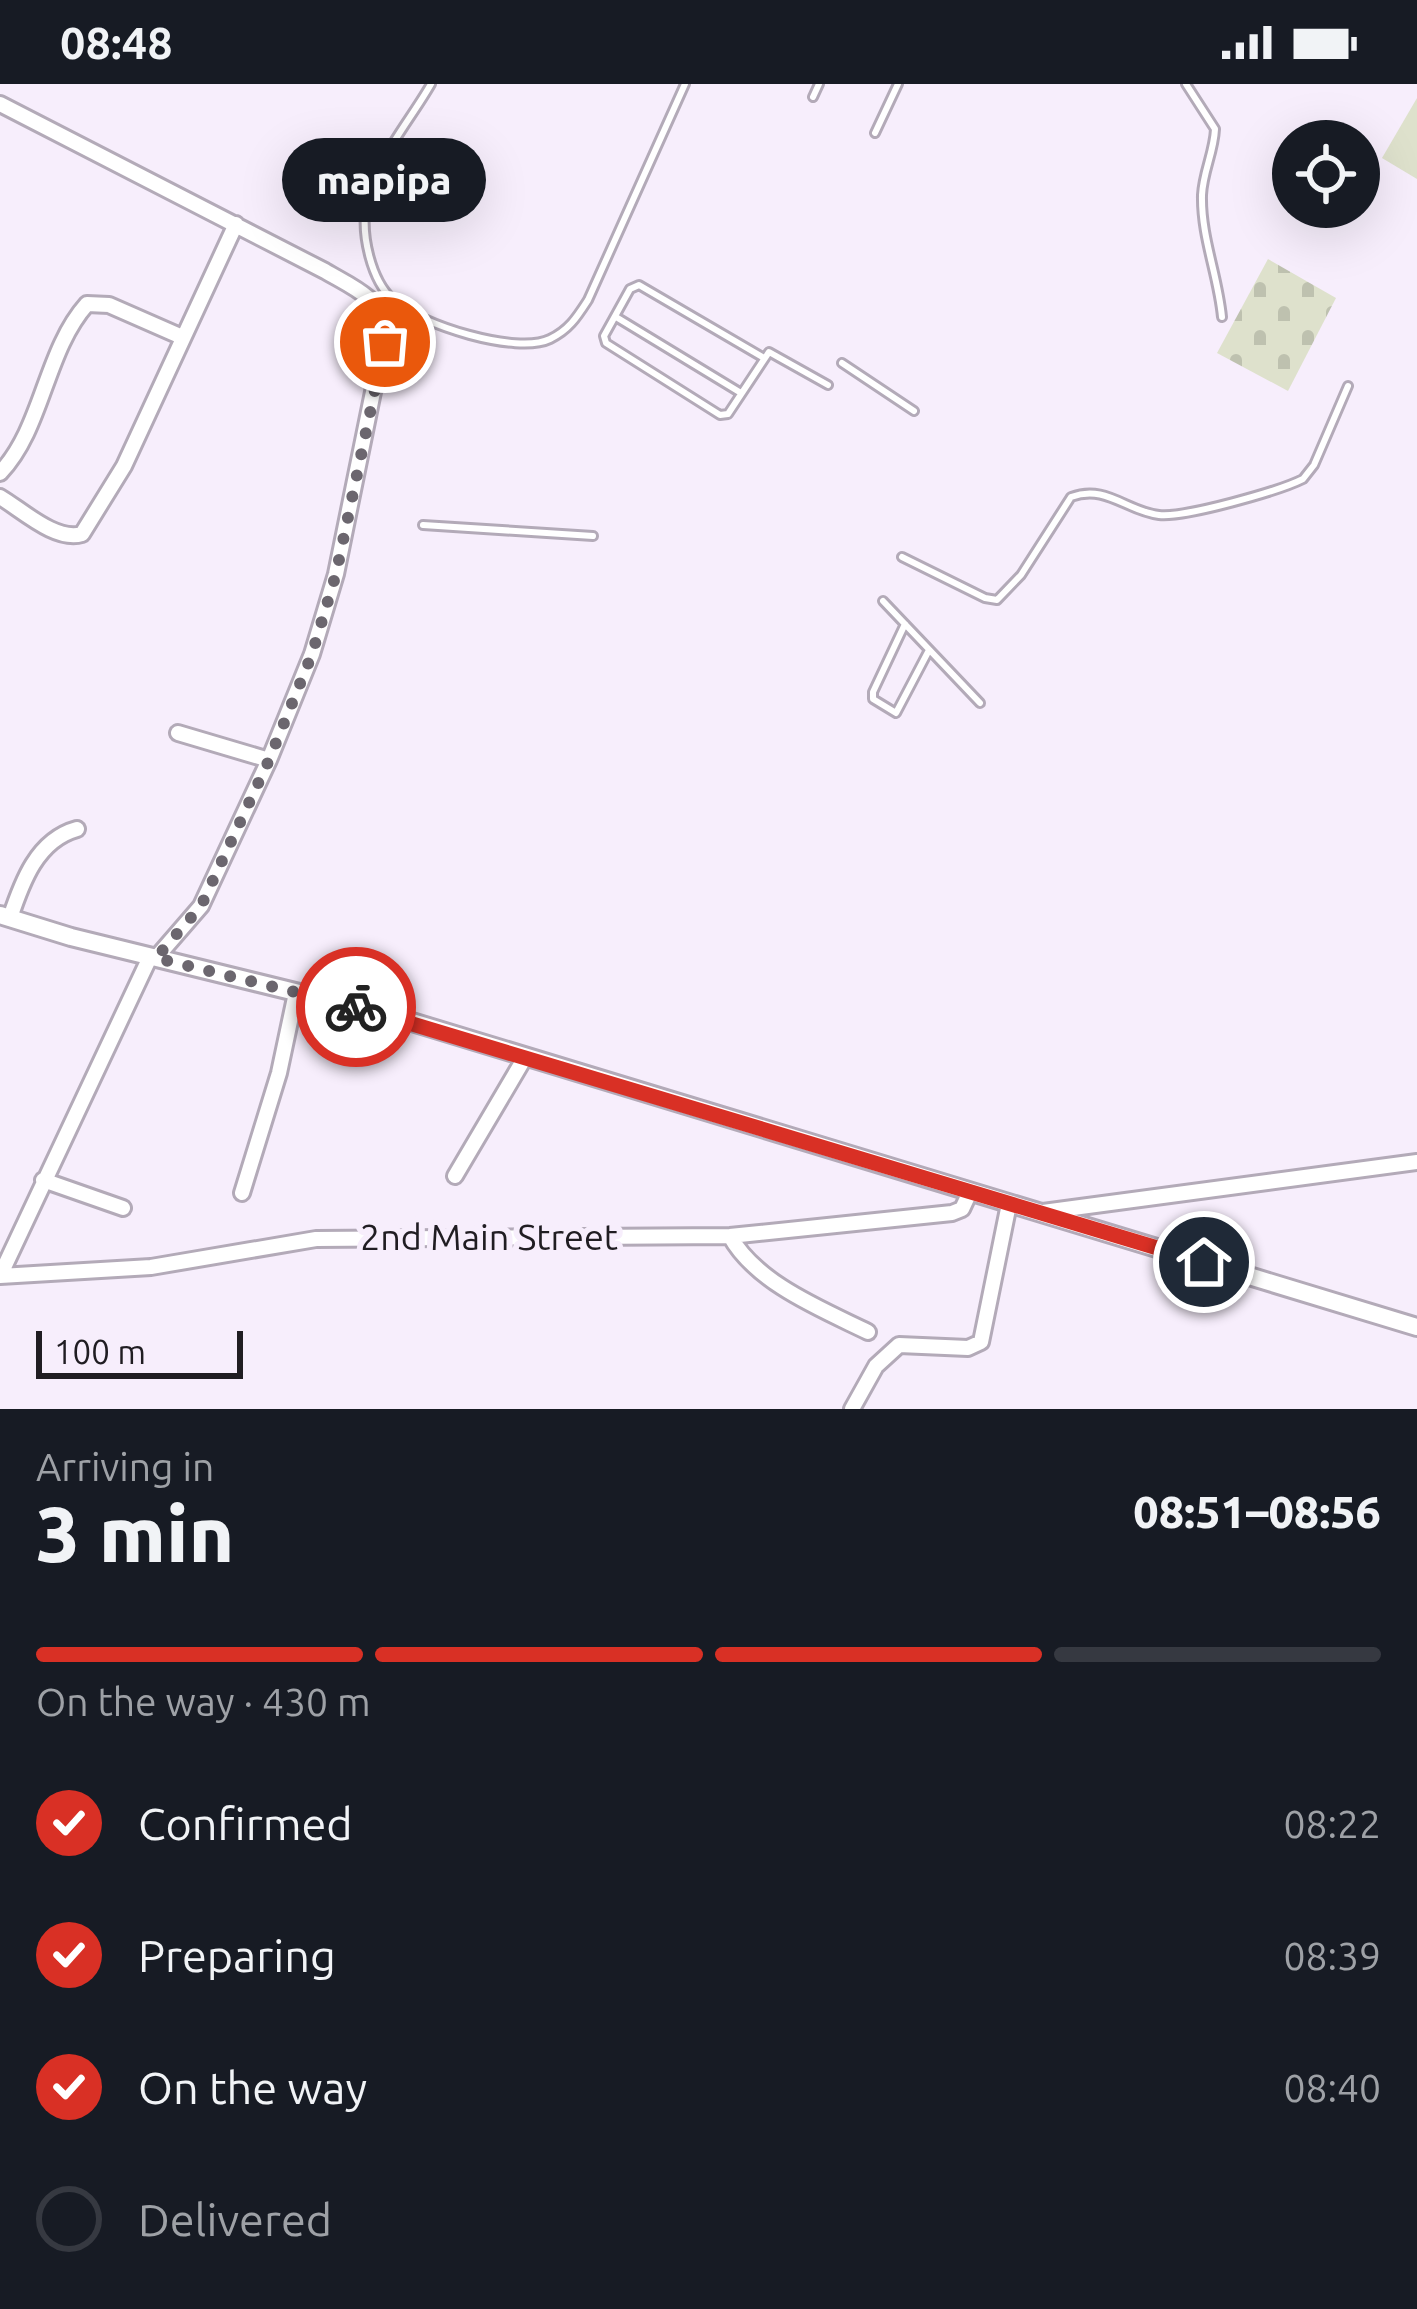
<!DOCTYPE html>
<html lang="en">
<head>
<meta charset="utf-8">
<style>
  :root { --surface:#171b24; --page:#20242c; --text:#f1f3f6; --muted:#9ea1a6; --line:#363941; --accent:#d93025 }
  body { margin:0; font-family:Ubuntu,sans-serif; background:var(--page); color:var(--text); height:100vh; display:flex; flex-direction:column; font-size:45px; white-space:nowrap }
  * { box-sizing:border-box; margin:0 }
  p { font-size:39px; color:var(--muted) }
  .icon { flex:none; width:66px; height:66px; fill:none; stroke:currentColor; stroke-width:2; stroke-linecap:round; stroke-linejoin:round }
  .map { position:relative; height:1325px; overflow:hidden }
  .panel { display:flex; flex-direction:column; background:var(--surface); flex:1 }
  .panel>* { flex:none }
  .fabs { position:absolute; left:1272px; top:36px; display:grid; gap:24px }
  .fabs a { display:grid; place-items:center; width:108px; height:108px; border-radius:50%; background:var(--surface); box-shadow:0 12px 48px #0002; font-size:60px }
  .scale { position:absolute; left:36px; bottom:30px; width:207px; box-sizing:border-box; padding-left:12px; border:6px solid #201d22; border-top:0; font-size:33px; line-height:42px; white-space:nowrap; color:#201d22; -webkit-text-stroke:9px #f7eefc; paint-order:stroke }
  .pin { position:absolute; display:grid; place-items:center; width:102px; height:102px; color:#fff; margin:-51px; border:6px solid #fff; border-radius:50%; box-shadow:0 3px 12px #0007 }
  .courier { position:absolute; display:grid; place-items:center; width:120px; height:120px; margin:-60px; border:9px solid #d93025; border-radius:50%; background:#fff; color:#222; box-shadow:0 3px 15px #0007 }
  .bubble { position:absolute; height:84px; border-radius:42px; background:var(--surface); box-shadow:0 12px 48px #0002; font-size:39px; font-weight:800; line-height:84px; text-align:center }
  .summary em { font-style:normal; font-weight:800 }
  .summary div { display:flex; flex-direction:column-reverse }
  .summary { display:flex; align-items:center; justify-content:space-between; height:204px; padding:0 36px }
  h1 { font-size:78px; font-weight:800; line-height:90px }
  .bar { display:grid; grid-template-columns:repeat(4,1fr); gap:18px 12px; align-content:center; height:144px; padding:0 36px }
  .bar i { height:15px; border-radius:9px; background:var(--line) }
  .bar .selected { background:var(--accent) }
  .bar p { grid-column:span 4 }
  ol { padding:0 36px; list-style:none }
  li { display:flex; align-items:center; gap:36px; height:132px }
  li p { margin-inline-start:auto }
  li .icon { padding:12px; border-radius:50%; background:var(--accent); color:#fff; stroke-width:4 }
  li:last-child { color:var(--muted) }
  li i { width:66px; height:66px; border:6px solid var(--line); border-radius:50% }
  .status { display:flex; justify-content:space-between; align-items:center; height:84px; padding:0 60px; background:var(--surface); direction:ltr }
  .status svg { height:33px; fill:currentColor }
  .map>svg:first-child { display:block }
  .grass { fill:#dee1cc }
  .cemetery { fill:url(#cemetery-stones) }
  .lines { fill:none; stroke-linecap:round; stroke-linejoin:round }
  .service-casing { stroke:#b3aab8; stroke-width:12 }
  .minor-casing { stroke:#b3aab8; stroke-width:20 }
  .tertiary-casing { stroke:#b3aab8; stroke-width:22 }
  .service { stroke:#fff; stroke-width:6 }
  .minor { stroke:#fff; stroke-width:14 }
  .tertiary { stroke:#fff; stroke-width:16 }
  .done { stroke:#6b666e; stroke-width:12; stroke-dasharray:0 21.6 }
  .route { stroke:#d93025; stroke-width:15 }
  .labels { text-anchor:middle; stroke-width:12; stroke-linejoin:round; paint-order:stroke }
  .street-label { font-size:36px; fill:#201d22; stroke:#f7eefc }
</style>
</head>
<body>
<div class="status"><b>08:48</b><svg viewBox="0 0 49 12"><path d="M0 12V9h3v3zM5 12V6h3v6zM10 12V3h3v9zM15 12V0h3v12zM26 1h20v11H26zM47 4h2v5h-2z"/></svg></div>
<div class="map">
<svg width="1417" height="1325" viewBox="0 0 1417 1325">
  <defs>
    <pattern id="cemetery-stones" width="16" height="16" patternUnits="userSpaceOnUse" patternTransform="scale(3)"><rect width="16" height="16" fill="#dee1cc"/><path d="M2 7V4a2 2 0 0 1 4 0v3zM10 15v-3a2 2 0 0 1 4 0v3z" fill="#bec1af"/></pattern>
  </defs>
  <rect width="100%" height="100%" fill="#f7eefc"/>
  <path class="grass" d="M 1417,14 L 1417,95 L 1382,74 Z"/>
  <path class="cemetery" d="M 1268,175 L 1336,214 L 1288,307 L 1217,269 Z"/>
  <g class="lines">
    <defs>
      <path id="service" d="M 431,0 C 410,37 373,79 366,122 C 361,151 371,196 393,216 C 420,241 517,271 550,255 C 569,246 577,233 588,216 L 685,0
        M 1186,0 L 1215,45 C 1214,68 1203,88 1202,111 C 1201,153 1218,191 1222,233
        M 813,13 L 819,0
        M 875,49 L 898,0
        M 616,233 L 741,309
        M 764,274 L 639,201 L 630,205 L 604,252 L 606,259 L 720,331 L 728,330 L 769,268 L 828,301
        M 842,279 L 914,327
        M 423,441 L 593,452
        M 902,473 L 985,514 L 997,516 L 1021,491 L 1071,413 C 1106,400 1126,427 1159,431 C 1184,434 1279,407 1303,395 L 1314,381 L 1348,302
        M 883,517 L 980,619
        M 905,540 L 873,608 L 873,615 L 896,629 L 928,568"/>
      <path id="minor" d="M 0,20 L 325,187 C 350,202 380,213 386,244 L 336,490 L 312,570 L 269,676 L 201,822 L 156,874
        M 0,389 C 43,344 45,267 87,220 L 109,221 L 182,253
        M 0,413 C 22,426 56,458 82,450 L 124,382 L 236,140
        M 178,649 L 269,676
        M 10,834 C 22,798 37,756 77,745
        M 455,1092 L 524,975
        M 43,1096 L 123,1124
        M 242,1109 L 279,989 L 296,909
        M 1043,1128 L 1417,1078
        M 730,1152 C 756,1199 821,1225 868,1248
        M 0,1192 L 151,1183 L 316,1155 L 730,1152 L 952,1129 L 962,1125 L 969,1110
        M 0,1192 L 150,873
        M 852,1325 L 876,1282 L 899,1261 L 968,1264 L 981,1258 L 1009,1120"/>
      <path id="tertiary" d="M 0,831 L 71,853 L 389,931 L 1417,1243"/>
    </defs>
    <use href="#service" class="service-casing"/>
    <use href="#minor" class="minor-casing"/>
    <use href="#tertiary" class="tertiary-casing"/>
    <use href="#service" class="service"/>
    <use href="#minor" class="minor"/>
    <use href="#tertiary" class="tertiary"/>
  </g>
  <g class="lines">
    <path class="done" d="M 356,923 L 156,874 L 201,822 L 269,676 L 312,570 L 336,490 L 385,258"/>
    <path class="route" d="M 356,923 L 1204,1178"/>
  </g>
  <g class="labels">
    <g class="street-label">
      <text x="489" y="1166">2nd Main Street</text>
    </g>
  </g>
</svg>
<div class="fabs">
<a><svg class="icon" aria-label="locate" viewBox="0 0 24 24"><circle cx="12" cy="12" r="6"/><path d="M12 2v4M12 18v4M2 12h4M18 12h4"/></svg></a>
</div>
<div class="scale">100 m</div>
<div class="pin" style="left:385px;top:258px;background:#ea580c"><svg class="icon" aria-label="bag" viewBox="0 0 24 24"><path d="M5 8h14l-1 12H6zM9 8a3 3 0 0 1 6 0"/></svg></div>
<div class="pin" style="left:1204px;top:1178px;background:#1f2937"><svg class="icon" aria-label="home" viewBox="0 0 24 24"><path d="M3 11l9-7 9 7M6 9v11h12V9"/></svg></div>
<div class="courier" style="left:356px;top:923px"><svg class="icon" aria-label="bike" viewBox="0 0 24 24"><circle cx="6" cy="16" r="4"/><circle cx="18" cy="16" r="4"/><path d="M6 16l4-8h5l3 8M10 8l3 8H6M13 5h3"/></svg></div>
<div class="bubble" style="left:282px;top:54px;width:204px">mapipa</div>
</div>
<section class="panel">
<div class="summary"><div><h1>3 min</h1><p>Arriving in</p></div><em>08:51–08:56</em></div>
<div class="bar"><i class="selected"></i><i class="selected"></i><i class="selected"></i><i></i><p>On the way · 430 m</p></div>
<ol>
<li><svg class="icon" aria-label="check" viewBox="0 0 24 24"><path d="M5 12l5 5 9-10"/></svg>Confirmed<p>08:22</p></li>
<li><svg class="icon" aria-label="check" viewBox="0 0 24 24"><path d="M5 12l5 5 9-10"/></svg>Preparing<p>08:39</p></li>
<li><svg class="icon" aria-label="check" viewBox="0 0 24 24"><path d="M5 12l5 5 9-10"/></svg>On the way<p>08:40</p></li>
<li><i></i>Delivered</li>
</ol>
</section>
</body>
</html>
